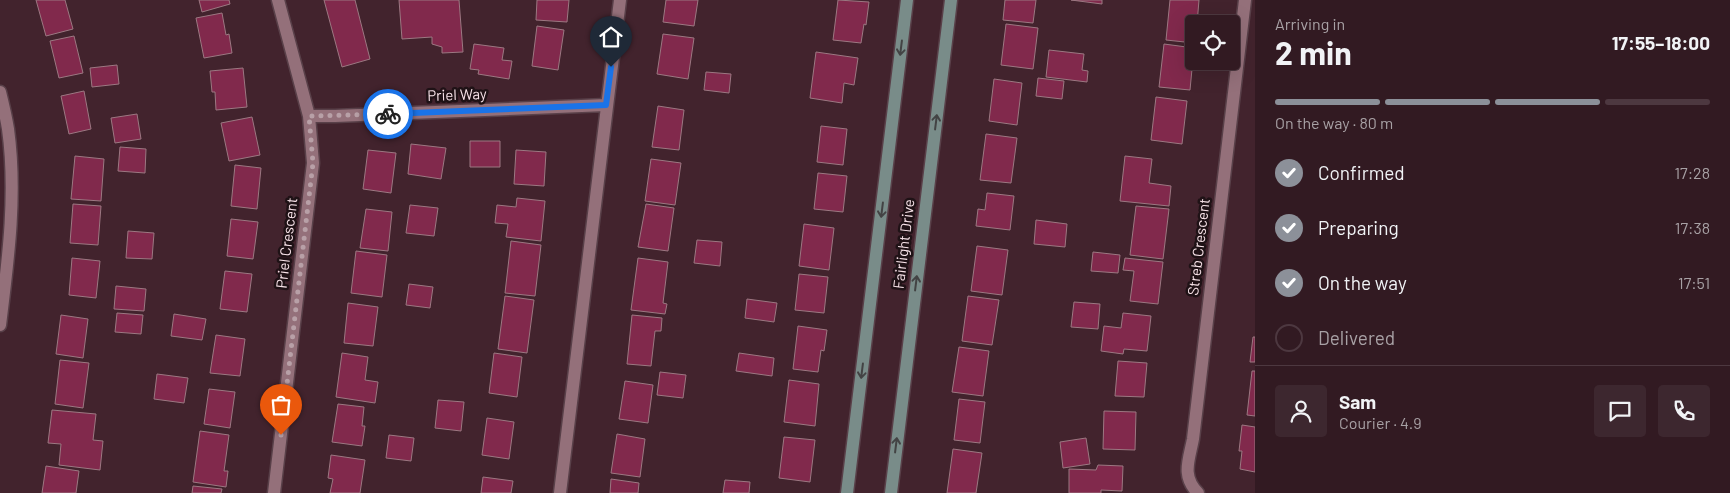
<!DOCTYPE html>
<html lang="en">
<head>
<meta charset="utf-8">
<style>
  :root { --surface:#321a22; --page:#3d272f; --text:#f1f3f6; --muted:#a8a1a5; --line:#4d3840; --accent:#8c9099 }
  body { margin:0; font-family:Barlow,sans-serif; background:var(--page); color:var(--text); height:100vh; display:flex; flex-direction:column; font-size:19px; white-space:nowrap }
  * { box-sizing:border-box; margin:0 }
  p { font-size:16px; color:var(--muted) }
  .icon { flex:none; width:28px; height:28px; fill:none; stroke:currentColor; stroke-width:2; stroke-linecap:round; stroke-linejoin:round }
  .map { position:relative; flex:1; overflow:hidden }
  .panel { display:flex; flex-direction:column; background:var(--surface); width:475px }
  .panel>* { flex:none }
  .controls { position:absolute; left:1185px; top:15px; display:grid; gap:10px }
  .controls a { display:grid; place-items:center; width:55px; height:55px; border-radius:5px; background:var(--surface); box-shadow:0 5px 20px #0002,0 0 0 1px var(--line); font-size:25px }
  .pin { position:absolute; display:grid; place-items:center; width:42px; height:42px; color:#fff; margin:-51px -21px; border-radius:50% 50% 50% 0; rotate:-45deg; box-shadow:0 0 5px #0007 }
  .pin .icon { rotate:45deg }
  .courier { position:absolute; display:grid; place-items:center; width:50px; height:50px; margin:-25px; border:4px solid #1a73e8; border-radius:50%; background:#fff; color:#222; box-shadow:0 1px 6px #0007 }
  .summary em { font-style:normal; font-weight:700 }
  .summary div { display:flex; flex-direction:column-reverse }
  .summary { display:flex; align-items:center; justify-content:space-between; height:85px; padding:0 20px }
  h1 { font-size:32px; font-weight:700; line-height:38px }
  .bar { display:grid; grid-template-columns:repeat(4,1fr); gap:8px 5px; align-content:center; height:60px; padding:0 20px }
  .bar i { height:6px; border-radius:4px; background:var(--line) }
  .bar .selected { background:var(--accent) }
  .bar p { grid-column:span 4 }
  .line { display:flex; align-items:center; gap:12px; padding:0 20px; border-top:1px solid var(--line) }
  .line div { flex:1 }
  .round { display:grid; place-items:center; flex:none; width:52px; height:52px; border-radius:5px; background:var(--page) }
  ol { padding:0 20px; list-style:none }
  li { display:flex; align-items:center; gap:15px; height:55px }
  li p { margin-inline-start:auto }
  li .icon { padding:5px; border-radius:50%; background:var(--accent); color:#fff; stroke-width:4 }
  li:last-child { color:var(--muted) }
  li i { width:28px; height:28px; border:2px solid var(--line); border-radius:50% }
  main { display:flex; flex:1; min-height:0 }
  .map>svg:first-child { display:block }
  .building { fill:#81294c; stroke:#9c7882 }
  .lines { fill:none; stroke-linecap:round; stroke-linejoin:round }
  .street-casing { stroke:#594049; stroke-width:15 }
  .secondary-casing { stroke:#594049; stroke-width:15 }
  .street { stroke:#94707a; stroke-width:12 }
  .secondary { stroke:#798c89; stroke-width:12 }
  .oneway { stroke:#434344 }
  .done { stroke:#b8a0a7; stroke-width:5; stroke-dasharray:0 9 }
  .route { stroke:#1a73e8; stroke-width:6 }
  .labels { text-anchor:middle; stroke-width:5; stroke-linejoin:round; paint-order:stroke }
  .street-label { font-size:15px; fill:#f8e3e9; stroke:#1f1216 }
</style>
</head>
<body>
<main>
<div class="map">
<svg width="1255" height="493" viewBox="0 0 1255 493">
  <rect width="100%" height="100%" fill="#42232d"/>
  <path class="building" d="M 36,0 L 65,0 L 73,29 L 46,36 Z
    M 199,0 L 229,0 L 230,4 L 202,12 Z
    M 324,0 L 355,0 L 370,59 L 342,67 Z
    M 399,0 L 459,0 L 463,52 L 442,53 L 442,47 L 432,44 L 432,37 L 402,39 Z
    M 537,0 L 569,0 L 567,22 L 536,20 Z
    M 666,0 L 698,0 L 694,26 L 663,22 Z
    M 838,0 L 869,2 L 866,25 L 864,24 L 861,43 L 833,40 Z
    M 1005,0 L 1036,0 L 1033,23 L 1003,20 Z
    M 1071,0 L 1102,0 L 1102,4 Z
    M 1170,0 L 1199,0 L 1197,24 L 1194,24 L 1194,43 L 1166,40 Z
    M 222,13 L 226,35 L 229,34 L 232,53 L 204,58 L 196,18 Z
    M 1006,24 L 1038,28 L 1033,69 L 1001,65 Z
    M 537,26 L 564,30 L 558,70 L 532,66 Z
    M 663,34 L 694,38 L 688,79 L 657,74 Z
    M 74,36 L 83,73 L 59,78 L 50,41 Z
    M 474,44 L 504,48 L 502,60 L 512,61 L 509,79 L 478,74 L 479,70 L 470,69 Z
    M 1164,44 L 1194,48 L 1190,90 L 1159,87 Z
    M 1049,50 L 1084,54 L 1082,70 L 1088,71 L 1087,82 L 1046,77 Z
    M 816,52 L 858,58 L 854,85 L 844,83 L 842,103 L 810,98 Z
    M 117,65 L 119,84 L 92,87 L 90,68 Z
    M 243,68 L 247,107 L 216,110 L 215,92 L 212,92 L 210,71 Z
    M 706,72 L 731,74 L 729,93 L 704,90 Z
    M 1038,78 L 1064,81 L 1062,99 L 1036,96 Z
    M 994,79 L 1022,83 L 1017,125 L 989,121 Z
    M 84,91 L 91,129 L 69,134 L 61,96 Z
    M 1156,97 L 1187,101 L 1182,144 L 1151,140 Z
    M 658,106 L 684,110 L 679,150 L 652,147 Z
    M 137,114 L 141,139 L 115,143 L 111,118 Z
    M 252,117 L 260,155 L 229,161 L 221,123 Z
    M 821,126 L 847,129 L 843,165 L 817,162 Z
    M 986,134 L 1017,138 L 1011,183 L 980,180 Z
    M 470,141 L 500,141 L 500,167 L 470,167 Z
    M 411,144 L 446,148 L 441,179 L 408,174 Z
    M 120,147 L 146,149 L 145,173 L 118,171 Z
    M 368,150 L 396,153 L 391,193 L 363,189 Z
    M 516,150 L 546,152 L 544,186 L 514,184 Z
    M 75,156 L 104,159 L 101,201 L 71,199 Z
    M 1125,156 L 1152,159 L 1149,183 L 1171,186 L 1169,206 L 1120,201 Z
    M 651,159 L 681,163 L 675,205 L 645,201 Z
    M 235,165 L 261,168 L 257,209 L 231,206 Z
    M 818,173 L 847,176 L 843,212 L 814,209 Z
    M 987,193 L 1014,196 L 1010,230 L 976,226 L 978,209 L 985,210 Z
    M 517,198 L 545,201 L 541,241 L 506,237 L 508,224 L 495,223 L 497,205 L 516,207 Z
    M 73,204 L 101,206 L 98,245 L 70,243 Z
    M 646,204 L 674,208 L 668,251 L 638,247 Z
    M 410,205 L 438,208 L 434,236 L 406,233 Z
    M 1136,206 L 1169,209 L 1163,259 L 1130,255 Z
    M 366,209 L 392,212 L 388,251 L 360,248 Z
    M 231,219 L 258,222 L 253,259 L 227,256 Z
    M 1036,220 L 1067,224 L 1065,247 L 1034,244 Z
    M 804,224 L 834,228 L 829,270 L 799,266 Z
    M 128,231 L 154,233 L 152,259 L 126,258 Z
    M 697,240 L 722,242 L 720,266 L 694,263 Z
    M 511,241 L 541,245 L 535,296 L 505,293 Z
    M 977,246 L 1008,250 L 1002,295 L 971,291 Z
    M 356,251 L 387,255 L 382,297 L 351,293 Z
    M 1093,252 L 1120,255 L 1118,273 L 1091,271 Z
    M 72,258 L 100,261 L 96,298 L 69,295 Z
    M 638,258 L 668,262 L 663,303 L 667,304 L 665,314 L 631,310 Z
    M 1125,258 L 1163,262 L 1158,304 L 1130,301 L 1134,271 L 1123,270 Z
    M 225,271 L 252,274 L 247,312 L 220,309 Z
    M 799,274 L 828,277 L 824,313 L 795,310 Z
    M 409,284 L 433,287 L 430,308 L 406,305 Z
    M 116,286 L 146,289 L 144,311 L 114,309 Z
    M 505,296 L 534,300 L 527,353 L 498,349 Z
    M 968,296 L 999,300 L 992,345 L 962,341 Z
    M 747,299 L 777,303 L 774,322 L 745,318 Z
    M 1074,302 L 1100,304 L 1098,329 L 1071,327 Z
    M 348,303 L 378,307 L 373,346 L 344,343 Z
    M 117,313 L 143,315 L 141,334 L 115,332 Z
    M 1123,313 L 1151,316 L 1147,351 L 1124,349 L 1123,354 L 1101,351 L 1104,326 L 1121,328 Z
    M 174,314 L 206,319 L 202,340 L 171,336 Z
    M 61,315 L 88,319 L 83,358 L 56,354 Z
    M 632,315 L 662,318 L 661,331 L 655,331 L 651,366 L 627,364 Z
    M 798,326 L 827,330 L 824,351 L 821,350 L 818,372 L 793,369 Z
    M 216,335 L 245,339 L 240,376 L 210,373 Z
    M 1253,337 L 1255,337 L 1255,362 L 1250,362 Z
    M 959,347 L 989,351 L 983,396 L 952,392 Z
    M 342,353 L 368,357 L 365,380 L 378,382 L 375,403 L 336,397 Z
    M 494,353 L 522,357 L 517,397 L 489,393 Z
    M 739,353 L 774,358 L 772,376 L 736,371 Z
    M 60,360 L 89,363 L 83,408 L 55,404 Z
    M 1118,361 L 1147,363 L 1144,397 L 1115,396 Z
    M 1252,371 L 1255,371 L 1255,416 L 1247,415 Z
    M 660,372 L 686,375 L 683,398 L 657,395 Z
    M 157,374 L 188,378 L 184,403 L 154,399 Z
    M 789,380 L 819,384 L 815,426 L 784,422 Z
    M 625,381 L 653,385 L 648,423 L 619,419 Z
    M 209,389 L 235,392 L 230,428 L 204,424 Z
    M 959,399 L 985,402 L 980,443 L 954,440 Z
    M 438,400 L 464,402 L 461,431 L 435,428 Z
    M 338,404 L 364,407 L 362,426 L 365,426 L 362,446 L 332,442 Z
    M 52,410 L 96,414 L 93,440 L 103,441 L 100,470 L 59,465 L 61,444 L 48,443 Z
    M 1104,411 L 1136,412 L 1135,450 L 1103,449 Z
    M 487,418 L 514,422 L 509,459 L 482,455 Z
    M 1242,425 L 1255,427 L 1255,472 L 1240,469 L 1242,451 L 1239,451 Z
    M 200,431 L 229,435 L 224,471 L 228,471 L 226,487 L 193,482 Z
    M 617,434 L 645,439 L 640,477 L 611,473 Z
    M 389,435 L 414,438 L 411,461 L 386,458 Z
    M 784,437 L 815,440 L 810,482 L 779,478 Z
    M 1086,438 L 1090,464 L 1063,468 L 1060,442 Z
    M 953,449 L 982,453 L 976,493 L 947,493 Z
    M 331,455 L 365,460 L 360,493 L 330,493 L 333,479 L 328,478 Z
    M 1098,465 L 1123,466 L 1122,491 L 1101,490 L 1101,493 L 1069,493 L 1069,469 L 1096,470 Z
    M 46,466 L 79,471 L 76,493 L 42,493 Z
    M 483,477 L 513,481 L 511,493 L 481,493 Z
    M 611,479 L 639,483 L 638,493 L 610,493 Z
    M 725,480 L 750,482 L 749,493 L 723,493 Z
    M 193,486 L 222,489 L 221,493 L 192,493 Z"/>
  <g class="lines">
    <defs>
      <path id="street" d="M 0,92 C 3,104 6,117 8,129 C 17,194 8,261 0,325
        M 309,116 L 335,116 L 606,105
        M 274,493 L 313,163 L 309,116 L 278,0
        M 560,493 L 620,0
        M 1198,493 C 1181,476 1189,460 1193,439 L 1245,0"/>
      <path id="secondary" d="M 847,493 L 907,0
        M 891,493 L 951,0"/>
    </defs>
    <use href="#street" class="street-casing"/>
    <use href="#secondary" class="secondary-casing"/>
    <use href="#street" class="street"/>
    <use href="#secondary" class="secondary"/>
  </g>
  <defs><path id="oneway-shaft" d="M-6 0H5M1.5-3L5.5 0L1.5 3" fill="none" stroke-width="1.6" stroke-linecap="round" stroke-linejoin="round" transform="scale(1.25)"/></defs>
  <g class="oneway">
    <use href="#oneway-shaft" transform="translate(901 48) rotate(97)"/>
    <use href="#oneway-shaft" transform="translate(936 122) rotate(-83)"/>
    <use href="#oneway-shaft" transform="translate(882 210) rotate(97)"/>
    <use href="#oneway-shaft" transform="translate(916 283) rotate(-83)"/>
    <use href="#oneway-shaft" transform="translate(862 371) rotate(97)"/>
    <use href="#oneway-shaft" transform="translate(896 445) rotate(-83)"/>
  </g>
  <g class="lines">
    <path class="done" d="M 281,435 L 313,163 L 309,116 L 388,114"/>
    <path class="route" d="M 388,114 L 606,105 L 611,67"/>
  </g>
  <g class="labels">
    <g class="street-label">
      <text transform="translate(457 95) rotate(-2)" y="5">Priel Way</text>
      <text transform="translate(287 243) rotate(-83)" y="5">Priel Crescent</text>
      <text transform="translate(904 244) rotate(-83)" y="5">Fairlight Drive</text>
      <text transform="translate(1199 247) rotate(-83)" y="5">Streb Crescent</text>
    </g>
  </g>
</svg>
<div class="controls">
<a><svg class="icon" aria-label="locate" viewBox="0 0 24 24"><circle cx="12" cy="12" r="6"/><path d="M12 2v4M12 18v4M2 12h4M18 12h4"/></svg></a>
</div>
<div class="pin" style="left:281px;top:435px;background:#ea580c"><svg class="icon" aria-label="bag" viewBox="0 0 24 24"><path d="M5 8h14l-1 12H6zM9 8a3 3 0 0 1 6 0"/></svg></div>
<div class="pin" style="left:611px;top:67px;background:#1f2937"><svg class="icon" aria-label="home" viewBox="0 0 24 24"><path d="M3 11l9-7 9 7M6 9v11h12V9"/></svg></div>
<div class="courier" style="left:388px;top:114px"><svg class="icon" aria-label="bike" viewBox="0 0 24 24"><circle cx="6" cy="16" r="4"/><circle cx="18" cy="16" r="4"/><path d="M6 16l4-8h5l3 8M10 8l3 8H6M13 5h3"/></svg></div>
</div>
<section class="panel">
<div class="summary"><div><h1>2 min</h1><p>Arriving in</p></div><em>17:55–18:00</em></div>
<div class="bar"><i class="selected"></i><i class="selected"></i><i class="selected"></i><i></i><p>On the way · 80 m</p></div>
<ol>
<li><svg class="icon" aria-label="check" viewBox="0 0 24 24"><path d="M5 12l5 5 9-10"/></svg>Confirmed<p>17:28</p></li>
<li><svg class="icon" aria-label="check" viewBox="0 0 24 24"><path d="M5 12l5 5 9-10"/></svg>Preparing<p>17:38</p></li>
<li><svg class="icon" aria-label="check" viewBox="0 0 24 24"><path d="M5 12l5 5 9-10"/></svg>On the way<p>17:51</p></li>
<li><i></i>Delivered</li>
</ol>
<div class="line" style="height:90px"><a class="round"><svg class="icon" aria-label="person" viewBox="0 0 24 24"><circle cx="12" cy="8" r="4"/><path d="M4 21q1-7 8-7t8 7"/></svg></a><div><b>Sam</b><p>Courier · 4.9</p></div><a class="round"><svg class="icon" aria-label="chat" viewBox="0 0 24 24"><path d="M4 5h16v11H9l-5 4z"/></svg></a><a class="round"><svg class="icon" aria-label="phone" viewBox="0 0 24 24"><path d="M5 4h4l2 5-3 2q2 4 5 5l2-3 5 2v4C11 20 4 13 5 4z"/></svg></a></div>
</section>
</main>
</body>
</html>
